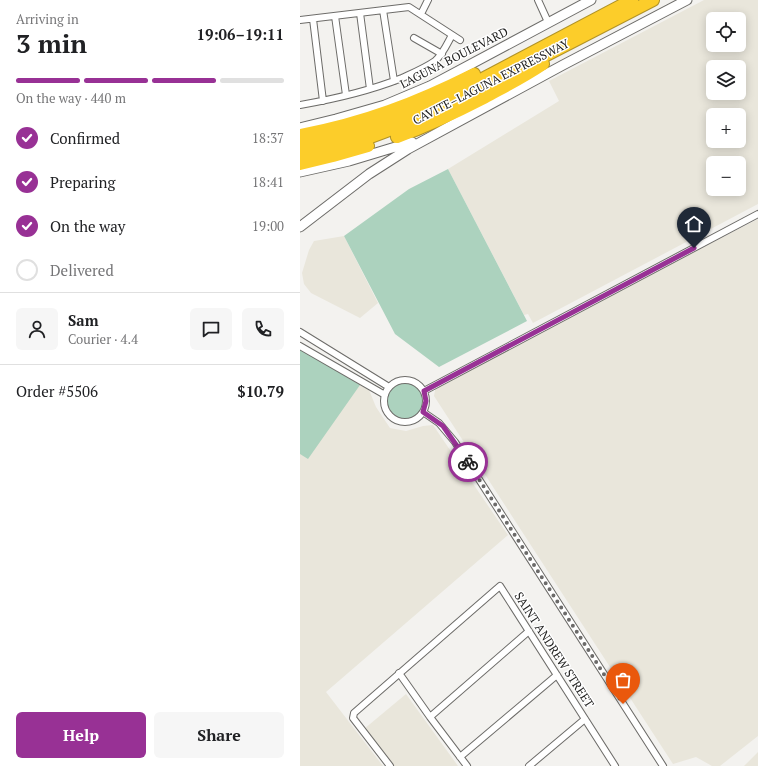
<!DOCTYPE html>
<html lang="en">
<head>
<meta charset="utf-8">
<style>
  :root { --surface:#fff; --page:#f6f6f6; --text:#202124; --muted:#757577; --line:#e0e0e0; --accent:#983195 }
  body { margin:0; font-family:"PT Serif",serif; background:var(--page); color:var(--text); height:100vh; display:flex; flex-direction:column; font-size:15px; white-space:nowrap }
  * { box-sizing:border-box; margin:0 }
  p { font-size:13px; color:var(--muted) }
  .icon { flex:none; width:22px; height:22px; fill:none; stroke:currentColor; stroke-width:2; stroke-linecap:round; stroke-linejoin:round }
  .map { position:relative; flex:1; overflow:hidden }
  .side { display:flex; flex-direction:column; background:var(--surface); width:300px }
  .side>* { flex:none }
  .fabs { position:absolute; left:406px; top:12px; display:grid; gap:8px }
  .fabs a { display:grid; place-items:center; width:40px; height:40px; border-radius:6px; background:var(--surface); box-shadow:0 2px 10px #0003; font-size:20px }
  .pin { position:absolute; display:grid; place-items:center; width:34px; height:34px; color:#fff; margin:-41px -17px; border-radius:50% 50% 50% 0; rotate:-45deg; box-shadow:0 0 4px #0007 }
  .pin .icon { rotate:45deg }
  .courier { position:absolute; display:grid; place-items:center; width:40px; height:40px; margin:-20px; border:3px solid #983195; border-radius:50%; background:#fff; color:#222; box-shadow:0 1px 5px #0007 }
  .head em { font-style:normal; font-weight:800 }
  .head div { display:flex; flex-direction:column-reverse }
  .head { display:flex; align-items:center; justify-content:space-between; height:68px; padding:0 16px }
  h1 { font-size:26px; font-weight:800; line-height:30px }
  .bar { display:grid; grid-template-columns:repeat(4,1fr); gap:6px 4px; align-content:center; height:48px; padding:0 16px }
  .bar i { height:5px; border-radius:3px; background:var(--line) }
  .bar .current { background:var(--accent) }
  .bar p { grid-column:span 4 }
  .line { display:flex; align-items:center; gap:10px; padding:0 16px; border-top:1px solid var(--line) }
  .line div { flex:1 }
  .round { display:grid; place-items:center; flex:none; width:42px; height:42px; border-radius:6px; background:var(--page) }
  ol { padding:0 16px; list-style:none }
  li { display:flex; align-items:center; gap:12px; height:44px }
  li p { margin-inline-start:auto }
  li .icon { padding:4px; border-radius:50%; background:var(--accent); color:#fff; stroke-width:4 }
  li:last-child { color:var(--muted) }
  li i { width:22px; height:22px; border:2px solid var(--line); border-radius:50% }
  .action { display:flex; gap:8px; margin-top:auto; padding:8px 16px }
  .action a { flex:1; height:46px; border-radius:6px; background:var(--accent); color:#fff; font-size:16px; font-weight:800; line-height:46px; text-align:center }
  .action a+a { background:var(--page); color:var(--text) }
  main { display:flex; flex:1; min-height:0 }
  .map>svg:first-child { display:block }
  .built { fill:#e9e6db; fill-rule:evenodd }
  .green { fill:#acd2be }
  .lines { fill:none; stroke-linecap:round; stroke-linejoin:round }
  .minor-casing { stroke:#6d6c69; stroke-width:8 }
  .secondary-casing { stroke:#6d6c69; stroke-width:11 }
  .motorway-casing { stroke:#b09227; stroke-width:14 }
  .minor { stroke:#fff; stroke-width:6 }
  .secondary { stroke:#fff; stroke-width:9 }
  .motorway { stroke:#fccd2a; stroke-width:12 }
  .done { stroke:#6c6b6a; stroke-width:4; stroke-dasharray:0 7.2 }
  .route { stroke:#983195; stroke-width:5 }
  .labels { text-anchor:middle; stroke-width:3; stroke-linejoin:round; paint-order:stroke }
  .street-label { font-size:12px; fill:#232322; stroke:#fff }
</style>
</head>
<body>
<main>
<section class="side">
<div class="head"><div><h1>3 min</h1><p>Arriving in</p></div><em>19:06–19:11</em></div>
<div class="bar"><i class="current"></i><i class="current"></i><i class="current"></i><i></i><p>On the way · 440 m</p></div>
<ol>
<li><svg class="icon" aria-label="check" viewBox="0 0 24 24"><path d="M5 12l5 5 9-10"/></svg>Confirmed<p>18:37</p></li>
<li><svg class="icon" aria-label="check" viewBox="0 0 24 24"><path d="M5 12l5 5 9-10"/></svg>Preparing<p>18:41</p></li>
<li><svg class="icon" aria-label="check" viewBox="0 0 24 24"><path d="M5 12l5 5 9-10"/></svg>On the way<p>19:00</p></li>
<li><i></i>Delivered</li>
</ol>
<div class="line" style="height:72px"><a class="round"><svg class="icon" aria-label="person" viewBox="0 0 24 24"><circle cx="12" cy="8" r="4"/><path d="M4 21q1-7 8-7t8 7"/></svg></a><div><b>Sam</b><p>Courier · 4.4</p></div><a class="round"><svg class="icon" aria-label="chat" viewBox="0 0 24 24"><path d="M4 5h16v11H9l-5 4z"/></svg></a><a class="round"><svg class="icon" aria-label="phone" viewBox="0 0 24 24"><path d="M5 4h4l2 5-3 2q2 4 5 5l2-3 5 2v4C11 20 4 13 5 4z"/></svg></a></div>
<div class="line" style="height:52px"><div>Order #5506</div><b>$10.79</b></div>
<div class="action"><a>Help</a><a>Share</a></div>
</section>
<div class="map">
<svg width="458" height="766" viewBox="0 0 458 766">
  <rect width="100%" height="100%" fill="#f3f2ef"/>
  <path class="built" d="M 404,0 L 458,0 L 458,204 L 233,323 L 228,314 L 224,315 L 148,169 L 259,101 L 249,81 ZM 413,19 L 439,19 L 439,45 L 413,45 ZM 413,67 L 439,67 L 439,93 L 413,93 ZM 413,115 L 439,115 L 439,141 L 413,141 ZM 413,163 L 439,163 L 439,189 L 413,189 Z
    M 458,219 L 458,736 L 420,766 L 412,766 L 396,757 L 373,764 L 134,396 L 136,384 Z
    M 44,236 L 78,303 L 60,318 L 11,293 L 4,284 L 2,273 L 9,250 L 14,241 Z
    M 0,349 L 69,390 L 76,407 L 90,428 L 106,431 L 123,426 L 133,425 L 208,535 L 26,692 L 83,766 L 0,766 Z
    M 106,694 L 158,766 L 92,766 L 64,729 Z
    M 458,752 L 458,766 L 444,766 Z"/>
  <path class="green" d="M 148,169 L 227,321 L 139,367 L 95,334 L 44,236 L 109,189 Z
    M 0,349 L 60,385 L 8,459 L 0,454 Z
    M87 401a18 18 0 1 1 36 0a18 18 0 1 1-36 0Z"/>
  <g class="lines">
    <defs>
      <path id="minor" d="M 238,0 L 248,22
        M 83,10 L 94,81
        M 60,13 L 70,89
        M 121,14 L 128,0
        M 35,16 L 46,95
        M 13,19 L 23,101
        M 0,20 L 109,7 L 160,40
        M 114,38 L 142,54
        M 0,105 C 35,99 69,91 102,78 C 113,73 125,68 135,61 C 143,54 147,44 152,35
        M 0,332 L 89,387
        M 0,346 L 85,395
        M84 401a21 21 0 1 1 42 0a21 21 0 1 1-42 0Z
        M 124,391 L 458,214
        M 123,412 L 139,423 L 155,442 L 363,766
        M 99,673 L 130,717 L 167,766
        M 130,717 L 229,631
        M 160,757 L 257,675
        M 90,766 L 53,718 L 54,713 L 200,586 L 315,766
        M 229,766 L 285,719"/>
      <path id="secondary" d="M 0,128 L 36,119 L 85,105 L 130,86 L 291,0
        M 0,172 L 49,161 L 112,142
        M 0,227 L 69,174 L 108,149 L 263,65 L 387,0"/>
      <path id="motorway" d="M 0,135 C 64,123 116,103 174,74
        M 97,137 C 127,126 155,113 184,98 C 204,87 224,77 243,64
        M 0,145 C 54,134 104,117 154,94 L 332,0
        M 0,155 L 68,138 L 132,114 L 353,0
        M 0,164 L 33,156 L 68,146"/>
    </defs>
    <use href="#minor" class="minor-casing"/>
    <use href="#secondary" class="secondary-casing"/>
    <use href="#motorway" class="motorway-casing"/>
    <use href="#minor" class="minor"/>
    <use href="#secondary" class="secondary"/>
    <use href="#motorway" class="motorway"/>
  </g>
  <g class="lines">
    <path class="done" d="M 168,462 L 323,704"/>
    <path class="route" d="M 168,462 L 143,426 L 123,412 L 126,401 L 124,391 L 394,248"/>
  </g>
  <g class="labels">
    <g class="street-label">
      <text transform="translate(154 58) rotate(-27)" y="4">LAGUNA BOULEVARD</text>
      <text transform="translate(191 82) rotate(-27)" y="4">CAVITE–LAGUNA EXPRESSWAY</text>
      <text transform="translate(254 650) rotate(57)" y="4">SAINT ANDREW STREET</text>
    </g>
  </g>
</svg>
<div class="fabs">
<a><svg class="icon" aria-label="locate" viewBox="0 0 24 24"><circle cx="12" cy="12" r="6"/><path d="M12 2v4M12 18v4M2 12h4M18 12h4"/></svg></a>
<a><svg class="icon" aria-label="layers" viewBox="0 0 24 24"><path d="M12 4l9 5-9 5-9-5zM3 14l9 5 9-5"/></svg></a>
<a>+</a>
<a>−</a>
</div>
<div class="pin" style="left:323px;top:704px;background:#ea580c"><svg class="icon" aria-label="bag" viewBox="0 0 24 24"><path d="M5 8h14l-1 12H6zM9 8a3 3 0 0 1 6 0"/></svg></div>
<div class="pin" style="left:394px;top:248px;background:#1f2937"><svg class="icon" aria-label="home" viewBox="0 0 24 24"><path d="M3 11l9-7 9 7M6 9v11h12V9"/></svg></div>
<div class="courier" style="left:168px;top:462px"><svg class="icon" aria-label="bike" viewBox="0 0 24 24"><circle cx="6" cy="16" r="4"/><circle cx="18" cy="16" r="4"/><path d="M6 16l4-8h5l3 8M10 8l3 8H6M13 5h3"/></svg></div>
</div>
</main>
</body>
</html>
